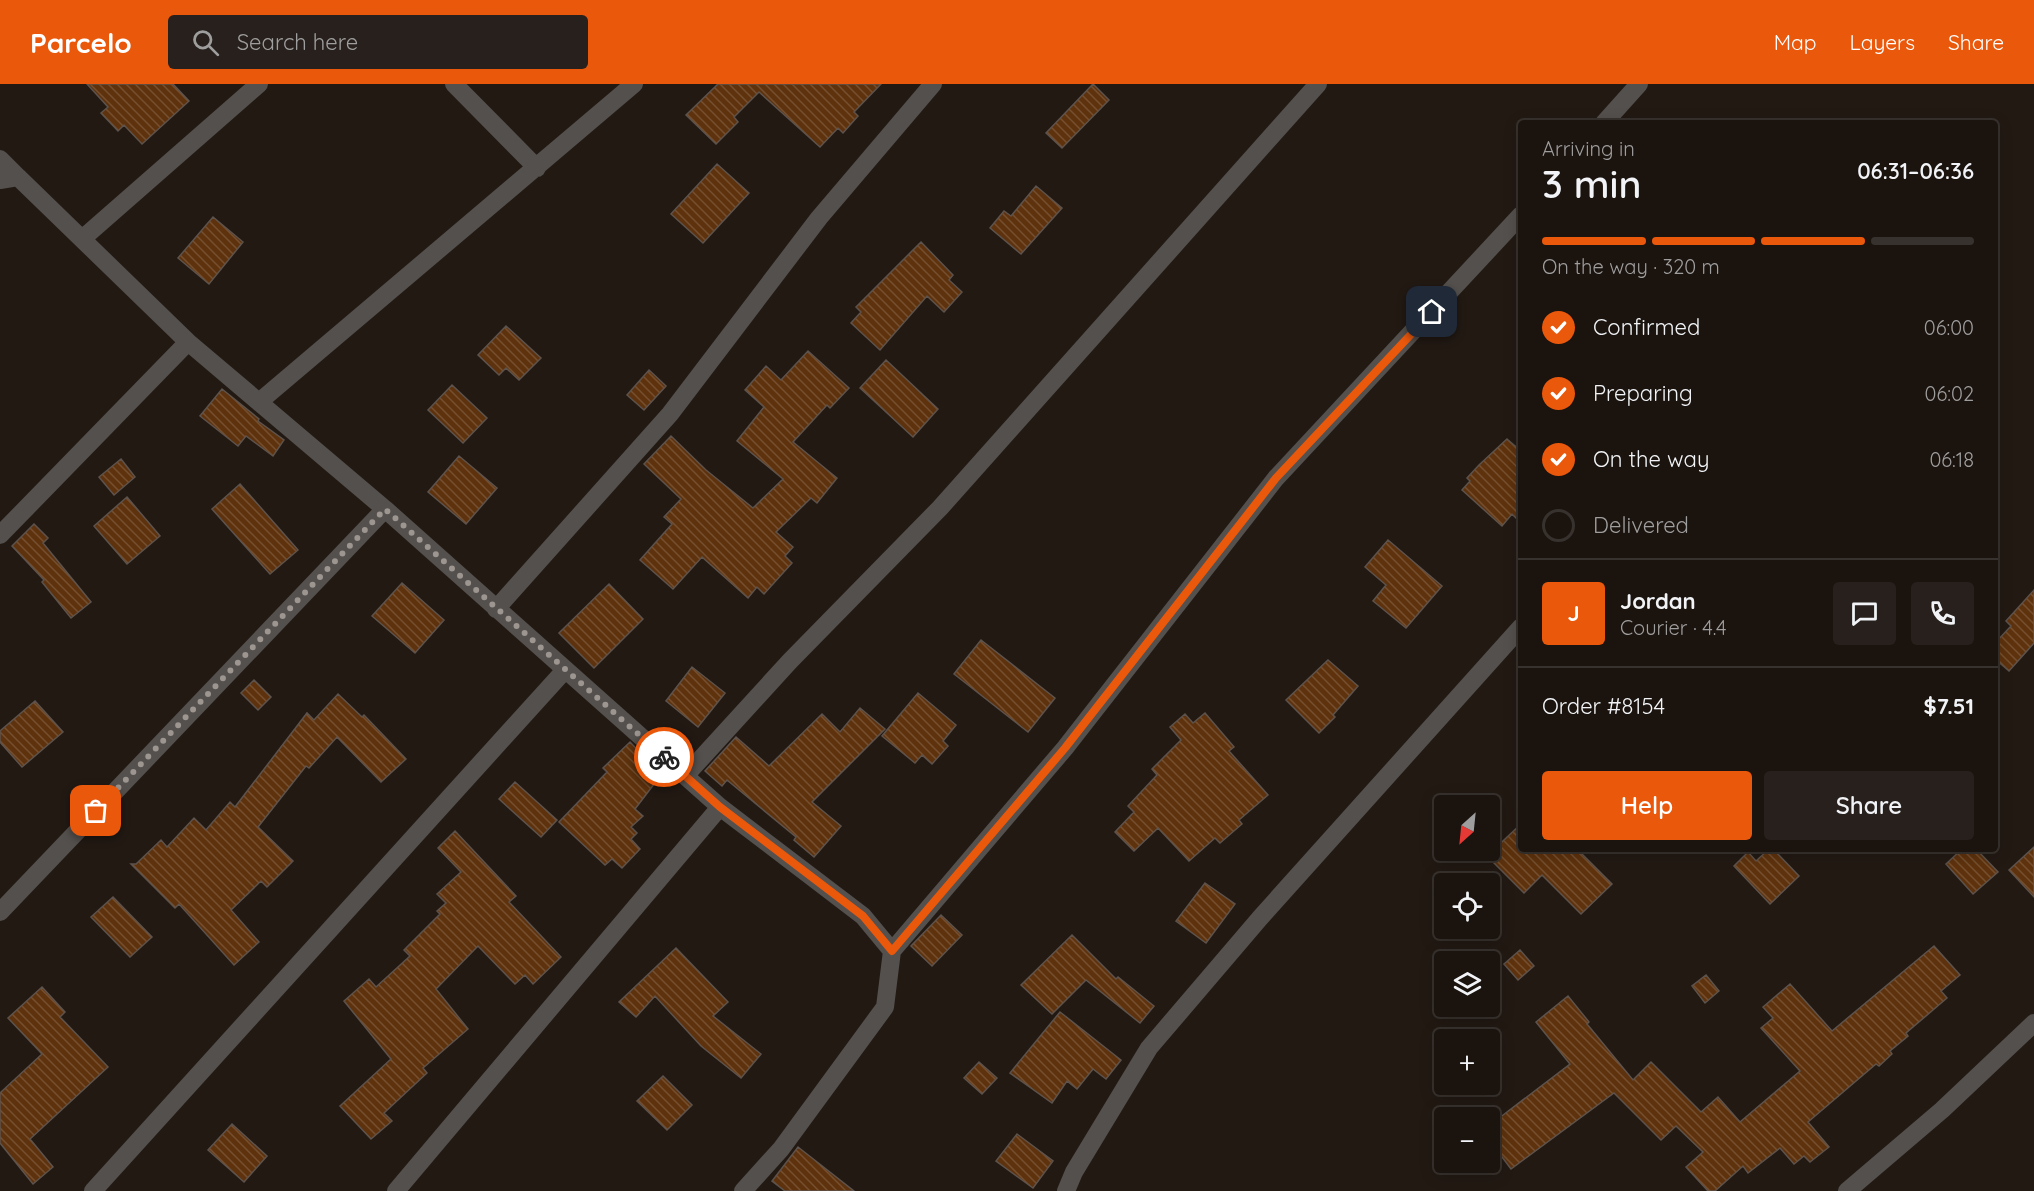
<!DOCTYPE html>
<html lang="en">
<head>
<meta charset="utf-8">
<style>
  :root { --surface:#1a130e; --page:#27201c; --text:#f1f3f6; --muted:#9f9e9e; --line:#38322e; --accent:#ea580c }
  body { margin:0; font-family:Quicksand,sans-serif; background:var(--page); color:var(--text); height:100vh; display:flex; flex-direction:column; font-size:22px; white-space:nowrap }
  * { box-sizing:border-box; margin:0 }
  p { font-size:20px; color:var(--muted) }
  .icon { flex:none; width:33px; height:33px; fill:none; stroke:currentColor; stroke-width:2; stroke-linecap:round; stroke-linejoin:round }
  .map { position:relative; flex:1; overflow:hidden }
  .side { position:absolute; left:1518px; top:36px; width:480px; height:732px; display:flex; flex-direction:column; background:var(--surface); border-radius:6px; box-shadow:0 3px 15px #0003,0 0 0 2px var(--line) }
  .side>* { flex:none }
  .needle { width:39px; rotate:207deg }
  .tools { position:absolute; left:1434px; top:711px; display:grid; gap:12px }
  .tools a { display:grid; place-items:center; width:66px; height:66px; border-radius:6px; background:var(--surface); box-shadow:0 3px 15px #0003,0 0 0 2px var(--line); font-size:30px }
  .pin { position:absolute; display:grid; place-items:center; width:51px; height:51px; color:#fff; margin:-26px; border-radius:12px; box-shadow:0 3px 9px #0006 }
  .courier { position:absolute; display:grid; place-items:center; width:60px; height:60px; margin:-30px; border:4px solid #ea580c; border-radius:50%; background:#fff; color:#222; box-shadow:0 2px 8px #0007 }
  .overview em { font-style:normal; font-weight:600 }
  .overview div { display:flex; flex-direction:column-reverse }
  .overview { display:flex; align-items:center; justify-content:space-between; height:102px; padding:0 24px }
  h1 { font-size:39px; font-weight:600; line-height:45px }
  .bar { display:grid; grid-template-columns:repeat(4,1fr); gap:9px 6px; align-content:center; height:72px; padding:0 24px }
  .bar i { height:8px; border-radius:4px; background:var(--line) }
  .bar .selected { background:var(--accent) }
  .bar p { grid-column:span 4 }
  .line { display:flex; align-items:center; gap:15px; padding:0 24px; border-top:2px solid var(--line) }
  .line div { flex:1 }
  .round { display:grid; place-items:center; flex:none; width:63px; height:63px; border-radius:6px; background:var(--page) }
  ol { padding:0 24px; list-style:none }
  li { display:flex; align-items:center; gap:18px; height:66px }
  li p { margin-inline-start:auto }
  li .icon { padding:6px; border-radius:50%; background:var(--accent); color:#fff; stroke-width:4 }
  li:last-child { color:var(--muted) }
  li i { width:33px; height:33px; border:3px solid var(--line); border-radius:50% }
  .button { display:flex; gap:12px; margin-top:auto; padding:12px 24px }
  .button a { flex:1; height:69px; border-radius:6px; background:var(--accent); color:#fff; font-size:24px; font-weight:600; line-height:69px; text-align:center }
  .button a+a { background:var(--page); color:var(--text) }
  header { display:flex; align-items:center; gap:36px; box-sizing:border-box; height:84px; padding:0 30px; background:var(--accent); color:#fff }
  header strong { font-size:28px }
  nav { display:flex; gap:33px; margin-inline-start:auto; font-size:21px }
  .search { width:420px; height:54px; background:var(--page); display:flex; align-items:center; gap:15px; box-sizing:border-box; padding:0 21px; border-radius:6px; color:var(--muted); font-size:22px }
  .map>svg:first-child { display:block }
  .building { fill:url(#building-back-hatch); stroke:#5e534c; stroke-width:1.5 }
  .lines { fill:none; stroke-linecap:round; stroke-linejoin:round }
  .minor { stroke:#54504d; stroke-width:18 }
  .done { stroke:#9c9590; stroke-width:6; stroke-dasharray:0 10.8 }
  .route { stroke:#ea580c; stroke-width:8 }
</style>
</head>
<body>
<header>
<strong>Parcelo</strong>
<div class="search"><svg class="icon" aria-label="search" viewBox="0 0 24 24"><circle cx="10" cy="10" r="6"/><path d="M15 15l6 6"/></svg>Search here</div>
<nav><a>Map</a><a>Layers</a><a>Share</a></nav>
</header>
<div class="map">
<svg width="2034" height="1107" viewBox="0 0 2034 1107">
  <defs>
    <pattern id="building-back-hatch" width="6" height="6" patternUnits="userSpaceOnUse" patternTransform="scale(1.5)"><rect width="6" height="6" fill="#5e320d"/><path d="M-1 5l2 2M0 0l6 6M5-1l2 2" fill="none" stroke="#754f2f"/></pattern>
  </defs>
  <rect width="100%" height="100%" fill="#221913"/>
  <path class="building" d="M 87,0 L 173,0 L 189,17 L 142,60 L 124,41 L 118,47 L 101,29 L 108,23 Z
    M 718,0 L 881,0 L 854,28 L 858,32 L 843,49 L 838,44 L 820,63 L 759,8 L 734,33 L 738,38 L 716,60 L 686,31 Z
    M 1093,0 L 1109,16 L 1062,64 L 1046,49 Z
    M 717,80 L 749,109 L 703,159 L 671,130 Z
    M 1036,102 L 1062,124 L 1021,170 L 990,144 L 1004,127 L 1011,132 Z
    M 213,133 L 243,158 L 209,200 L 178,174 Z
    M 921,158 L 953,191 L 949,196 L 962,208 L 944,228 L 927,212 L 880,266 L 851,239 L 861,228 L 856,223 Z
    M 506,242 L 541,274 L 519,296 L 506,284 L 499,291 L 478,271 Z
    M 808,267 L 849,304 L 830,324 L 827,321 L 793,358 L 837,394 L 817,419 L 811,414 L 776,448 L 793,463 L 785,472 L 792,479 L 764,510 L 757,503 L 748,514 L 702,473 L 673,505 L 640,476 L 672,440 L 664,433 L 681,415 L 644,380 L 671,352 L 706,386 L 753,424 L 783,395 L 737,357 L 764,323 L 745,306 L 766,282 L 781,296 Z
    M 886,276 L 938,325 L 913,353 L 860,304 Z
    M 649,286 L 666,302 L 644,326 L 627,311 Z
    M 452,301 L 487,334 L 463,359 L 428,326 Z
    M 222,305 L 259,335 L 258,337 L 284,356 L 273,372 L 246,352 L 238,362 L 200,332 Z
    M 1507,355 L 1521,367 L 1521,439 L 1512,430 L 1502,442 L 1462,406 L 1470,397 L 1467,394 L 1479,381 Z
    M 459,372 L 497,404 L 466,440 L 428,408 Z
    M 121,375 L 135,393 L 114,411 L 99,393 Z
    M 240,400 L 298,466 L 270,490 L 212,425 Z
    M 127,413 L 160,452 L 127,480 L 94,442 Z
    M 34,440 L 48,454 L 43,459 L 91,518 L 71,534 L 42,498 L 44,496 L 12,462 Z
    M 1388,456 L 1442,502 L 1406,544 L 1373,517 L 1386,501 L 1365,483 Z
    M 402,499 L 444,536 L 415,569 L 372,532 Z
    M 609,500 L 643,535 L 594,584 L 559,549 Z
    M 2034,506 L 2034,559 L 2009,587 L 1995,575 L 1995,559 L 2011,542 L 2006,537 Z
    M 981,556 L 1055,614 L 1028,648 L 954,590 Z
    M 1328,576 L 1358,602 L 1333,631 L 1335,633 L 1319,649 L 1286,616 Z
    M 692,583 L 725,609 L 698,643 L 666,617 Z
    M 254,596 L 271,613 L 258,626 L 241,609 Z
    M 918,609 L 956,641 L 943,657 L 948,662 L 932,680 L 922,671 L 915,679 L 882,652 Z
    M 338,610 L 362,633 L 364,631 L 406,675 L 381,698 L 337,653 L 309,684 L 306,682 L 258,743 L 293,777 L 267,803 L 261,797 L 231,826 L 259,858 L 234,881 L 179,820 L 175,824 L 131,780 L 136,780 L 161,756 L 167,763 L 194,734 L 206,746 L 230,718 L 235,723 L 307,629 L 314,636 Z
    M 35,617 L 63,648 L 22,683 L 0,658 L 0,647 Z
    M 860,624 L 885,645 L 812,718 L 841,742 L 814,773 L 794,756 L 796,753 L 727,696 L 722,702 L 705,687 L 736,653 L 769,682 L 822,630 L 840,648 Z
    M 1205,629 L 1234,663 L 1229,667 L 1268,711 L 1239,736 L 1242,740 L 1220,759 L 1215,754 L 1189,777 L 1158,744 L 1134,767 L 1115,748 L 1134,728 L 1128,722 L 1157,691 L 1152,685 L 1181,656 L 1170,643 L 1185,630 L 1193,639 Z
    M 630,658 L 661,691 L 635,725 L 643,732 L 631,743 L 637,749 L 631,755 L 640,765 L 622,784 L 612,775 L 605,781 L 559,738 L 607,688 L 603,684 Z
    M 515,698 L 557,736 L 541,753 L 499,715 Z
    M 1521,740 L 1521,765 L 1577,765 L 1612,800 L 1581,830 L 1542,791 L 1524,809 L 1487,772 Z
    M 455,747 L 516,812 L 509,818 L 561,873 L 533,900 L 525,891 L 515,900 L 478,862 L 436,905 L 468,945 L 423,984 L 427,989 L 384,1029 L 392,1037 L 371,1055 L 340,1022 L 391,975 L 344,917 L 369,895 L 376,903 L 410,872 L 404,866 L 440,830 L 437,827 L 446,819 L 437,810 L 461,788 L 438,764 Z
    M 2034,763 L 2034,813 L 2009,786 Z
    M 1769,765 L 1773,765 L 1799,792 L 1770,820 L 1734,782 L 1748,768 L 1756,777 Z
    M 1962,765 L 1976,765 L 1998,788 L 1973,810 L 1946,780 Z
    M 1205,799 L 1235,820 L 1206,859 L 1176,837 Z
    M 113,813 L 152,853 L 130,873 L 91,833 Z
    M 941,831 L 962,851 L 932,882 L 911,862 Z
    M 1072,851 L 1116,895 L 1118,893 L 1154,922 L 1140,939 L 1086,896 L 1052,930 L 1021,901 Z
    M 1934,862 L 1960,891 L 1941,907 L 1947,914 L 1906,949 L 1908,952 L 1890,967 L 1892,970 L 1879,982 L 1876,980 L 1808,1038 L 1829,1063 L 1810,1078 L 1804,1072 L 1794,1080 L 1780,1064 L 1748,1089 L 1743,1082 L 1715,1107 L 1708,1107 L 1686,1083 L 1703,1068 L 1676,1042 L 1661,1056 L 1614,1009 L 1511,1085 L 1490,1057 L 1490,1041 L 1570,980 L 1536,938 L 1568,912 L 1589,938 L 1587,940 L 1633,996 L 1651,978 L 1701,1028 L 1718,1013 L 1740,1038 L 1800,987 L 1761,944 L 1773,934 L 1763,923 L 1790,900 L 1832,947 Z
    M 676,864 L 728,918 L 713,932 L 761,970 L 741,994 L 701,962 L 655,912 L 636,933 L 619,918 Z
    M 1520,866 L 1534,882 L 1518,896 L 1504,880 Z
    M 1706,891 L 1719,907 L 1705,919 L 1692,902 Z
    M 42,903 L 65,928 L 60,933 L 108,983 L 30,1055 L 53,1083 L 33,1100 L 0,1059 L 0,1009 L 42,970 L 8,934 Z
    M 1060,928 L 1121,976 L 1106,995 L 1093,985 L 1077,1005 L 1067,997 L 1052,1019 L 1010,989 Z
    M 979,978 L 997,994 L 982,1010 L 964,994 Z
    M 663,992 L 692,1021 L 667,1046 L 637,1017 Z
    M 232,1040 L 267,1072 L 244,1098 L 208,1066 Z
    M 1017,1050 L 1053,1077 L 1033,1104 L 996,1077 Z
    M 798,1063 L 854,1107 L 785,1107 L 772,1097 Z"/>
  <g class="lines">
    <path class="minor" d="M 454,0 L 537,84
      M 1604,39 L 1639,0
      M 0,75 L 18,93
      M 0,96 L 18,93 L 188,258 L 385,425 L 720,723 L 863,832 L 892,867 L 885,923 L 781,1065 L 743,1107
      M 82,155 L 259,0
      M 259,318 L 634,0
      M 0,451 L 188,258
      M 496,525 L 670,330 L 819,134 L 933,0
      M 685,692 L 790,577 L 940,424 L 1318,0
      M 0,828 L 385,425
      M 892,867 L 1065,664 L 1276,394 L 1521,131
      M 93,1107 L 565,586
      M 396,1107 L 720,723
      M 1066,1107 L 1074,1088 L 1149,964 L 1260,834 L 1521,543
      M 1847,1107 L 1942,1026 L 2034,939"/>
  </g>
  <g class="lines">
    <path class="done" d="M 96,727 L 385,425 L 664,673"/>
    <path class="route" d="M 664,673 L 720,723 L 863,832 L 892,867 L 1065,664 L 1276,394 L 1432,228"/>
  </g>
</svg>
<div class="tools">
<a><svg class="needle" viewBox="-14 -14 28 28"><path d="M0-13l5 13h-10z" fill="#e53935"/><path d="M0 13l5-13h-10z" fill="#9f9e9e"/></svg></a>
<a><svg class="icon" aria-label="locate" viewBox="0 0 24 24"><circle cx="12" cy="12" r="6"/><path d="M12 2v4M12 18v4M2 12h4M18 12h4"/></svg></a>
<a><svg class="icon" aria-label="layers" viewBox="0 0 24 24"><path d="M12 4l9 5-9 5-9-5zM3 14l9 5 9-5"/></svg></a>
<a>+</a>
<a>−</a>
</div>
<div class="pin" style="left:96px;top:727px;background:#ea580c"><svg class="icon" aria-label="bag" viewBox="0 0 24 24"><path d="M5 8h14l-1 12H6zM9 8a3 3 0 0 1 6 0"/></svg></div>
<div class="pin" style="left:1432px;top:228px;background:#1f2937"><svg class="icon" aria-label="home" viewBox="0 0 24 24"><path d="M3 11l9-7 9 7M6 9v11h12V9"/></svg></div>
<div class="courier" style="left:664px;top:673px"><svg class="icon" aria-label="bike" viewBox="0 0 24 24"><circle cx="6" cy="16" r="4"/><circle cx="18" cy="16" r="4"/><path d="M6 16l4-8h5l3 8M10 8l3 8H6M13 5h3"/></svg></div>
<section class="side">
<div class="overview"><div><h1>3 min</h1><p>Arriving in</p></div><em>06:31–06:36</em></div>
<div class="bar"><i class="selected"></i><i class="selected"></i><i class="selected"></i><i></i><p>On the way · 320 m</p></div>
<ol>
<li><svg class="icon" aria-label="check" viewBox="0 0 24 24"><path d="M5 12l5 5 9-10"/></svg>Confirmed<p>06:00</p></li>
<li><svg class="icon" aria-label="check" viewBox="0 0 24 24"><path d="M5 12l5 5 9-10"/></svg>Preparing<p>06:02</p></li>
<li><svg class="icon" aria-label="check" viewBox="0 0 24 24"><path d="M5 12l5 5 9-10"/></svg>On the way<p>06:18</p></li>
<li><i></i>Delivered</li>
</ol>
<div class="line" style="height:108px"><b class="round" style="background:var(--accent);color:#fff">J</b><div><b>Jordan</b><p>Courier · 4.4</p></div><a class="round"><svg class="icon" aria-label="chat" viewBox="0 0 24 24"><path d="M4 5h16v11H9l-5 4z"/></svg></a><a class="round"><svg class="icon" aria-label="phone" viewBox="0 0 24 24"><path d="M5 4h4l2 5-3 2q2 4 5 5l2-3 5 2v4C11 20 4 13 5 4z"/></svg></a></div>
<div class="line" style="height:78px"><div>Order #8154</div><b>$7.51</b></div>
<div class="button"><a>Help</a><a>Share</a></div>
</section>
</div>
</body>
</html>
